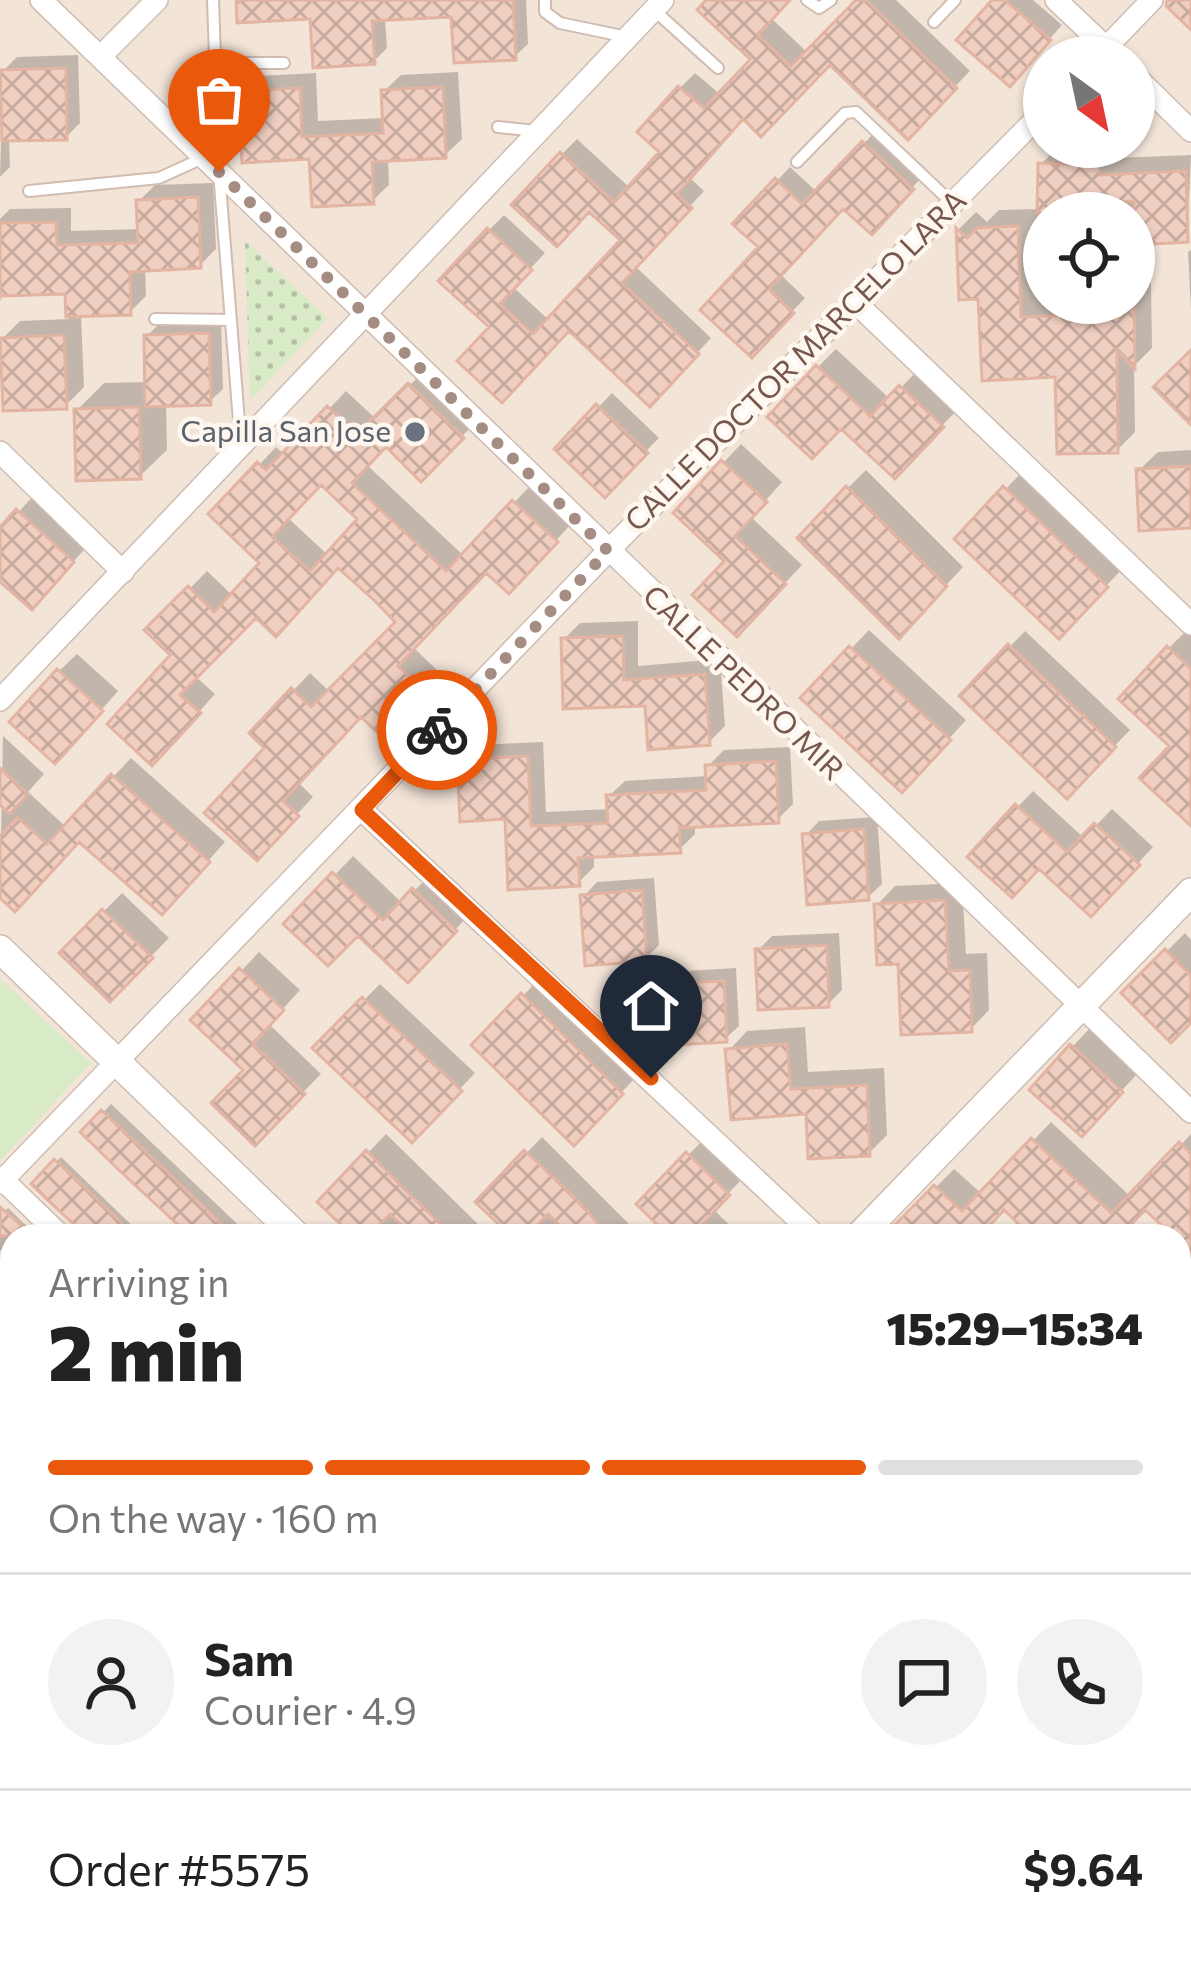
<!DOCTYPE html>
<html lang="en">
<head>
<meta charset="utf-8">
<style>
  :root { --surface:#fff; --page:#f2f2f2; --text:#222; --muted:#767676; --line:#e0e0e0; --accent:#ea580c }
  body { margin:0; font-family:Commissioner,sans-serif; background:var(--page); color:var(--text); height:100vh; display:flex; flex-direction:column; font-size:45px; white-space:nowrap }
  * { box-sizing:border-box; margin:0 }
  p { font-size:39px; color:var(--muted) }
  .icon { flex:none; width:66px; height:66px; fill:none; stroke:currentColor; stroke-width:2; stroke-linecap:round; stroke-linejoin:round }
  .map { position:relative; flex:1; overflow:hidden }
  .sheet { position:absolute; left:0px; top:1224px; width:1191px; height:747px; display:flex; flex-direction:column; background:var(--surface); border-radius:36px 36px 0 0; box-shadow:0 3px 9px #0004 }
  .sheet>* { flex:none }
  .needle { width:78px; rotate:147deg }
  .controls { position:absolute; left:1023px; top:36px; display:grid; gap:24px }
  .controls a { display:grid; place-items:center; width:132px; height:132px; border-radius:50%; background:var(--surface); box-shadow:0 3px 9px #0004; font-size:60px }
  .pin { position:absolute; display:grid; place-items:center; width:102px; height:102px; color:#fff; margin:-123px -51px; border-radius:50% 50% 50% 0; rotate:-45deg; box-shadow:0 0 12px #0007 }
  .pin .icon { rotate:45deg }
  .courier { position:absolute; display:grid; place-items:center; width:120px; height:120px; margin:-60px; border:9px solid #ea580c; border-radius:50%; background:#fff; color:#222; box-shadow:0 3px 15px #0007 }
  .headline em { font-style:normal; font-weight:800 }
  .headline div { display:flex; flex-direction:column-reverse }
  .headline { display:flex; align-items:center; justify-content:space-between; height:204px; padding:0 48px }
  h1 { font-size:78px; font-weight:800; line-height:90px }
  .bar { display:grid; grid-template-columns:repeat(4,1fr); gap:18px 12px; align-content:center; height:144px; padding:0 48px }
  .bar i { height:15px; border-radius:9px; background:var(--line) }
  .bar .current { background:var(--accent) }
  .bar p { grid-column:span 4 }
  .line { display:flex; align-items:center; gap:30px; padding:0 48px; border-top:3px solid var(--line) }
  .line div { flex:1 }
  .round { display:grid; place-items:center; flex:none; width:126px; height:126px; border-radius:63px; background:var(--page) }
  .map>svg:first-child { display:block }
  .residential { fill:#f3e4d8; fill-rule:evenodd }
  .grass { fill:#d9eac7 }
  .park { fill:url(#park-dots) }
  .shadow { fill:#0003; fill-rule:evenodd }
  .building { fill:url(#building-cross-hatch); stroke:#e3b4a2; stroke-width:3; fill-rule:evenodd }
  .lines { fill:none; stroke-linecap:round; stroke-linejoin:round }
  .service-casing { stroke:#d0bcb1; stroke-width:14 }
  .minor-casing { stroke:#d0bcb1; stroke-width:24 }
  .tertiary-casing { stroke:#d0bcb1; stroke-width:30 }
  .service { stroke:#fff; stroke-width:10 }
  .minor { stroke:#fff; stroke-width:21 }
  .tertiary { stroke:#fff; stroke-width:27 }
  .done { stroke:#a58d84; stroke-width:12; stroke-dasharray:0 21.6 }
  .route { stroke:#ea580c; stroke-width:15 }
  .worship-dot { fill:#6b7280; stroke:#fef7ef; stroke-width:4.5 }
  .labels { text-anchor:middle; stroke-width:9; stroke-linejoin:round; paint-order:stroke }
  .street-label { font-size:30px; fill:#76574d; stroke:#fef7ef }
  .worship-label { font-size:30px; fill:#5b616d; stroke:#fef7ef; text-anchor:end }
</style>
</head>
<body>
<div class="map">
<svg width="1191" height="1970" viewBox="0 0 1191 1970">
  <defs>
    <pattern id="park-dots" width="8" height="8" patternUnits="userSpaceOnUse" patternTransform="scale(3)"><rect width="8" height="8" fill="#d9eac7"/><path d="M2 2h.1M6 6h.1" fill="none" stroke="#b5c0a4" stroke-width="1.8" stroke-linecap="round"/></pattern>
    <pattern id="building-cross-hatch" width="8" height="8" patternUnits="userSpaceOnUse" patternTransform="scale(3)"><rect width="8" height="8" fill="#f0cfc1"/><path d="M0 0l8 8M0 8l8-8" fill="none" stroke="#c7ab9f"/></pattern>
  </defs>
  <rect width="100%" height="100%" fill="#fcf2e9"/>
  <path class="residential" d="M 0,0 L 1191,0 L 1191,1970 L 0,1970 ZM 1044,57 L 1134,57 L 1134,147 L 1044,147 ZM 1044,213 L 1134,213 L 1134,303 L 1044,303 ZM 12,1236 L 1179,1236 L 1179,1959 L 12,1959 Z"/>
  <path class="grass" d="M 0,979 L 91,1063 L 0,1161 Z
    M 1179,1672 L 1191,1679 L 1191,1798 L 1179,1818 Z"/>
  <path class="park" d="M 245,241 L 328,318 L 250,401 Z
    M 1191,1798 L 1191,1919 L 1179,1912 L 1179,1818 Z"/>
  <path class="shadow" d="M 239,0 L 526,0 L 528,44 L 514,57 L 454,17 L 385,18 L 387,48 L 373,62 L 313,16 Z
    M 710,0 L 787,0 L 771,18 L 808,53 L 860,0 L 896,0 L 970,71 L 908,135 L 830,61 L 744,116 L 690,178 L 704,191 L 635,266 L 711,338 L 665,388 L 570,327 L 517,384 L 493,327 L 489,230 L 504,215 L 545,253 L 513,287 L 550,321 L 624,239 L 562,154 L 577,139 L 630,188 L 664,152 L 680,88 L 695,73 L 721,95 L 754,59 Z
    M 996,0 L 1033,0 L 1062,25 L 1023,69 Z
    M 78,55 L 80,123 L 66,137 L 9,138 L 10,167 L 0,177 L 3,71 L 17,57 Z
    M 458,72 L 462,139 L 445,155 L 388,158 L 389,185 L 372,201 L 241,92 L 258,76 L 316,73 L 318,121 L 385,118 L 384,91 L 401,75 Z
    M 877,130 L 925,174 L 871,230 L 844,205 L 780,274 L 805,298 L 752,354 L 763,247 L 736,224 L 790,167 L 817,192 Z
    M 1058,147 L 1117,148 L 1116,158 L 1191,155 L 1187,239 L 1134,242 L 1134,213 L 1044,213 L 1044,231 L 1036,231 L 1038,300 L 1044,303 L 1134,303 L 1134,283 L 1151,282 L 1152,348 L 1134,366 L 1135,432 L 1117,450 L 1058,374 L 981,296 L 961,297 L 959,229 L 976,212 L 987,222 L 999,210 L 1040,209 L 1041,164 Z
    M 213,183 L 216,249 L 200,265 L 145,268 L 146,296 L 130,312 L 81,314 L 84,387 L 65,406 L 2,339 L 20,321 L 69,319 L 68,291 L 2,292 L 0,302 L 0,219 L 10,209 L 71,208 L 71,231 L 140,229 L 139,201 L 155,185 Z
    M 1191,250 L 1191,310 L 1188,252 Z
    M 221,321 L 223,389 L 209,402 L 166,404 L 167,450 L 140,476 L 77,410 L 104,383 L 148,382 L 147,336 L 160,323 Z
    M 836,349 L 890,399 L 919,369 L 960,407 L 895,475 L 841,425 L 818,367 Z
    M 427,368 L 479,419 L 421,478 L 387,444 L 367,465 L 464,556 L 531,485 L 572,523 L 526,573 L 486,569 L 413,647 L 440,673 L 382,732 L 362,713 L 298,782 L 313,797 L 273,840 L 268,748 L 253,733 L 310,673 L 330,692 L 399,622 L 339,564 L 256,614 L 195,676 L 215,694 L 169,745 L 174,655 L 149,630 L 207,571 L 233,596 L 264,563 L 213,514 L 276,447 L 285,455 L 346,391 L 376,419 ZM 321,481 L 361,519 L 328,555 L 287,517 Z
    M 612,393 L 659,438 L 605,493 L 558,449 Z
    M 741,444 L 782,482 L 751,517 L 802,565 L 755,615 L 728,560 L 677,512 Z
    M 1191,450 L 1191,525 L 1139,470 L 1158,452 Z
    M 866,470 L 963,567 L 917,617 L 848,488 Z
    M 1023,471 L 1124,567 L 1077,617 L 958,538 Z
    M 36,493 L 90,543 L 50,588 L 0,578 L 0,532 Z
    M 638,621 L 638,666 L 720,659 L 725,726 L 709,742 L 564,639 L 580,623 Z
    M 869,630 L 966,720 L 920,771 L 804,698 Z
    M 1187,630 L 1191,634 L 1191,809 L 1173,746 L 1169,648 Z
    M 1025,631 L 1130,730 L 1067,795 L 963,696 Z
    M 77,654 L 118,691 L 73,742 L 59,671 Z
    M 3,736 L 44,774 L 28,792 L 66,827 L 131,758 L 225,842 L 179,893 L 80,839 L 0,894 Z
    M 543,742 L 546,812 L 610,809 L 609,796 L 625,781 L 708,776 L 708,766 L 724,750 L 790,747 L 793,804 L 777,820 L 695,824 L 695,834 L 679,850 L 594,855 L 594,867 L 578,883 L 460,761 L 476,745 Z
    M 1033,791 L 1084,838 L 1112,809 L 1153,847 L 1106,898 L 1040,865 L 971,856 Z
    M 877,817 L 882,884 L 868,897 L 806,835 L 819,821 Z
    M 353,856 L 402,903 L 432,873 L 473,911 L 408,979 L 358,932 L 288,924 Z
    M 654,878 L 659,945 L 646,958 L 584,896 L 597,882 Z
    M 962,883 L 966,954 L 987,953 L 989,1010 L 971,1029 L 901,961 L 877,905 L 895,886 Z
    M 122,893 L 169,938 L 110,998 L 63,953 Z
    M 839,933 L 842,990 L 828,1004 L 758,950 L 772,936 Z
    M 1185,933 L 1191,940 L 1191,1019 L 1125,993 Z
    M 259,952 L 300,990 L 269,1024 L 321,1074 L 255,1141 L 248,1069 L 195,1020 Z
    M 736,968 L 739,1026 L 725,1039 L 656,986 L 669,972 Z
    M 541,977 L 639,1074 L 574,1142 L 476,1045 Z
    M 380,984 L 475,1073 L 412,1139 L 316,1048 Z
    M 805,1027 L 808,1072 L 884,1068 L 887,1135 L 869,1153 L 729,1050 L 747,1031 Z
    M 1090,1028 L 1139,1072 L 1099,1115 L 1033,1089 Z
    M 111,1104 L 250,1236 L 194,1236 L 84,1132 Z
    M 1051,1122 L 1131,1197 L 1191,1134 L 1191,1312 L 1179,1301 L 1179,1247 L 1184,1241 L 1146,1206 L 1117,1236 L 1035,1236 L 1004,1207 L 978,1236 L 902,1236 L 895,1229 L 954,1169 L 982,1194 Z
    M 386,1134 L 482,1228 L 474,1236 L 356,1236 L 321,1202 Z
    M 542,1137 L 641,1236 L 513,1236 L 479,1202 Z
    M 706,1137 L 746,1175 L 713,1209 L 741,1236 L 674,1236 L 640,1204 Z
    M 61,1157 L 143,1236 L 90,1236 L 35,1184 Z
    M 8,1208 L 37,1236 L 12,1236 L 12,1261 L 0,1249 L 0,1216 Z
    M 0,1420 L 12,1433 L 12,1488 L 0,1475 Z
    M 1179,1684 L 1191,1691 L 1191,1706 L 1179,1726 Z
    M 0,1707 L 12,1719 L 12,1783 L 0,1772 Z
    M 0,1821 L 12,1832 L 12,1959 L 108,1959 L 98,1970 L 0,1970 Z
    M 710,1959 L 853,1959 L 853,1970 L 710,1970 Z
    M 957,1959 L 1038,1959 L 1027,1970 L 958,1970 Z"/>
  <path class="building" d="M 236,0 L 513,0 L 516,60 L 454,63 L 451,17 L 372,21 L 375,64 L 313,68 L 310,19 L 237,23 Z
    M 706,0 L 790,0 L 758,35 L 791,66 L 856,0 L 866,0 L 957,88 L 908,140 L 830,65 L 761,137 L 743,119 L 677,194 L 692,208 L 622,283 L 699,354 L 650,407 L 569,331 L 502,403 L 457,361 L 489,327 L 438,281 L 487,228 L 532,270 L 500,304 L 533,334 L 620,240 L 589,212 L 557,247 L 511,205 L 560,152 L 614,202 L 659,152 L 637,132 L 678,86 L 704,108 L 747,63 L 750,59 L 697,10 Z
    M 992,0 L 1005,0 L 1051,40 L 1010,87 L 956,40 Z
    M 1167,0 L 1191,0 L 1191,30 L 1166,6 Z
    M 66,68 L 67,140 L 2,141 L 0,70 Z
    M 443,87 L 446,158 L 372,162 L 374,204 L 312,207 L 309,159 L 242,163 L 238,91 L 300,88 L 302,137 L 383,133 L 381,90 Z
    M 862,141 L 914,189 L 872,235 L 843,209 L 769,289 L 794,313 L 752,358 L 700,310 L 758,247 L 732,224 L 775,178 L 802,204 Z
    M 1038,163 L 1100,165 L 1099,175 L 1186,171 L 1188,242 L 1134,245 L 1134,201 L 1099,202 L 1099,213 L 1037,213 Z
    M 198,197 L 201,268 L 130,272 L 131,315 L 66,317 L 65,294 L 0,296 L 0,223 L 56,222 L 57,245 L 138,243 L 136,200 Z
    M 1018,226 L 1021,317 L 1072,315 L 1072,303 L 1134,303 L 1135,369 L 1117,350 L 1118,453 L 1057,454 L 1055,377 L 982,381 L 978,299 L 959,300 L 956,228 L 967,238 L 977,228 Z
    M 209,333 L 211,405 L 145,407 L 144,335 Z
    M 64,335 L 67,409 L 3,411 L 0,338 Z
    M 1191,350 L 1191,425 L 1153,387 Z
    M 816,365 L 870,416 L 899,385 L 944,427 L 895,479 L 841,429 L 812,459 L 767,417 Z
    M 408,383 L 464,438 L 421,482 L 386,447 L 352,483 L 446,571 L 512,500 L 558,542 L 509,594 L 486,573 L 398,666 L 425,692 L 382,737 L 361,717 L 283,801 L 299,816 L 257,861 L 204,813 L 264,748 L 249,733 L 291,688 L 311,707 L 395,622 L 375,601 L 338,568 L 276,637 L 256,618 L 180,695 L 201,713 L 152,766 L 107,724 L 170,655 L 144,630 L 188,586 L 214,612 L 259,563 L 208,514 L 257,462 L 266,470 L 327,406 L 357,434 ZM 321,485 L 357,519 L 310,571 L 272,537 Z
    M 596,404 L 648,453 L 605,498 L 554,449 Z
    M 139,407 L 141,479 L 76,481 L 74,409 Z
    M 721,460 L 767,502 L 735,536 L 786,584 L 737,637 L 692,595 L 724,561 L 673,513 Z
    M 1191,466 L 1191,528 L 1139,531 L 1136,469 Z
    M 846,486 L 947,586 L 899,639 L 797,538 Z
    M 1003,486 L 1108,587 L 1059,639 L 954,539 Z
    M 16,509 L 74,562 L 32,610 L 0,582 L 0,527 Z
    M 623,636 L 624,680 L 705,674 L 710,745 L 648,750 L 645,706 L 563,709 L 561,638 Z
    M 1008,644 L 1116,747 L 1067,799 L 959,696 Z
    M 849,646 L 951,740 L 902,793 L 800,698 Z
    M 1167,646 L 1191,669 L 1191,826 L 1139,778 L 1169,746 L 1118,699 Z
    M 57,669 L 103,711 L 55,764 L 9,722 Z
    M 528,756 L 531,826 L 608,823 L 606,795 L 706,790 L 705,765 L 776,761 L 779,823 L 679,828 L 681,853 L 578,858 L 580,886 L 508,890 L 505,819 L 460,822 L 457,760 Z
    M 0,768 L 28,794 L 10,814 L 0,805 Z
    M 111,774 L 210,862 L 162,915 L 79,842 L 15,912 L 0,898 L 0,836 L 17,817 L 47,844 Z
    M 1015,804 L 1067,852 L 1094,823 L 1140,865 L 1091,917 L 1039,869 L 1012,898 L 967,857 Z
    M 864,829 L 869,900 L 807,905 L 802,834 Z
    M 332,872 L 383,920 L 412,888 L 457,931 L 408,983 L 358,936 L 328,966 L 283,924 Z
    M 642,890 L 647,961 L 585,966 L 580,895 Z
    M 945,900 L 949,971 L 970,970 L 972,1032 L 901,1035 L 898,964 L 877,965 L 874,904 Z
    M 102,909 L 153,958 L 110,1002 L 59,953 Z
    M 827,945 L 829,1007 L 758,1010 L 755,949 Z
    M 1165,949 L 1191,976 L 1191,1023 L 1171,1043 L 1121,993 Z
    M 239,968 L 284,1010 L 253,1044 L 305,1094 L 255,1146 L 211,1103 L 243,1070 L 190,1020 Z
    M 724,981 L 727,1042 L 656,1046 L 653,984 Z
    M 521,993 L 623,1094 L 574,1146 L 471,1045 Z
    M 362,997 L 462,1091 L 412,1143 L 312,1048 Z
    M 787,1044 L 791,1089 L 867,1085 L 870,1156 L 808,1159 L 806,1114 L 731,1120 L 725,1049 Z
    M 1070,1044 L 1123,1092 L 1082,1137 L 1029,1090 Z
    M 101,1110 L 176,1180 L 234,1236 L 190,1236 L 121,1172 L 80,1132 Z
    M 1031,1138 L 1111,1213 L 1179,1142 L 1191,1154 L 1191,1252 L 1145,1210 L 1120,1236 L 1031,1236 L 1004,1210 L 980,1236 L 937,1236 L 928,1229 L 922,1236 L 884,1236 L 934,1185 L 962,1211 Z
    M 366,1150 L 409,1194 L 453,1236 L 413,1236 L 390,1214 L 369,1236 L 353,1236 L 317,1202 Z
    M 524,1150 L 569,1192 L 610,1236 L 570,1236 L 548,1214 L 528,1236 L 511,1236 L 475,1202 Z
    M 686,1152 L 730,1195 L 691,1236 L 669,1236 L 636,1204 Z
    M 54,1159 L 73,1176 L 135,1236 L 87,1236 L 55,1207 L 31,1184 Z
    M 0,1207 L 22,1226 L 31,1236 L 0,1236 Z"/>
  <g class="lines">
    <defs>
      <path id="service" d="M 213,0 L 219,172 L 241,446
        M 545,0 L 545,12 L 560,23 L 627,37
        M 807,0 L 819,8 L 831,0
        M 654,10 L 718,68
        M 934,22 L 955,0
        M 215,63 L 284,63
        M 498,127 L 536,131
        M 797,162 L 845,113 L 856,112 L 952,203
        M 29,191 L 159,178 L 203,158
        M 155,319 L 231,320"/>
      <path id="minor" d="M 41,0 L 1191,1112
        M 1056,0 L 1116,57
        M 102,55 L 157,0
        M 1097,57 L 1152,0
        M 1134,75 L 1191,131
        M 855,302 L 1191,624
        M 0,452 L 123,572
        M 0,700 L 663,0
        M 362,810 L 816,1236
        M 3,1180 L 61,1236
        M 0,1183 L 608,551 L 1044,111
        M 0,1391 L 12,1402
        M 1179,1406 L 1191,1393
        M 1179,1555 L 1191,1561
        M 0,1592 L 12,1604
        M 0,1805 L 12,1817
        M 379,1959 L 390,1970
        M 409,1970 L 419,1959
        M 633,1970 L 644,1959
        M 1086,1970 L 1092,1959"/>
      <path id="tertiary" d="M 0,949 L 297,1236
        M 859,1236 L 1191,892
        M 1179,1951 L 1191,1958
        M 147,1970 L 158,1959"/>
    </defs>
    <use href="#service" class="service-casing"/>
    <use href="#minor" class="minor-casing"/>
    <use href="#tertiary" class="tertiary-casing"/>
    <use href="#service" class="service"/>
    <use href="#minor" class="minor"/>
    <use href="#tertiary" class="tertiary"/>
  </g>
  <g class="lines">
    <path class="done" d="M 219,172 L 608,551 L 437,730"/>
    <path class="route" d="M 437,730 L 362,810 L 651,1078"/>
  </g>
  <circle class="worship-dot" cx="415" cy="432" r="12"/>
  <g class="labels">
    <g class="street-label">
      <text transform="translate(796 361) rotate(-45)" y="10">CALLE DOCTOR MARCELO LARA</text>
      <text transform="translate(743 683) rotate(44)" y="10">CALLE PEDRO MIR</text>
    </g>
    <g class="worship-label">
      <text x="391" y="442">Capilla San Jose</text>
    </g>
  </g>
</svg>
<div class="controls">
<a><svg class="needle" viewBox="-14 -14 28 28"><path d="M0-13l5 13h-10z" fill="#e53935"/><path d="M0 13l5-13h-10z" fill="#767676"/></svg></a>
<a><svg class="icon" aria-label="locate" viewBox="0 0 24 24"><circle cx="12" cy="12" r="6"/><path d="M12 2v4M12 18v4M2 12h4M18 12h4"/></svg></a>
</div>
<div class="pin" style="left:219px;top:172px;background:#ea580c"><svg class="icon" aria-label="bag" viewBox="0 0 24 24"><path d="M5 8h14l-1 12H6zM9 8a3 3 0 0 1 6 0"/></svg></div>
<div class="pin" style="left:651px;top:1078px;background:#1f2937"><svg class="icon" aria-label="home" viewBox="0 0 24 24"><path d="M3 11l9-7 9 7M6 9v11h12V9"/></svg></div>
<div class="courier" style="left:437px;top:730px"><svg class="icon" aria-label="bike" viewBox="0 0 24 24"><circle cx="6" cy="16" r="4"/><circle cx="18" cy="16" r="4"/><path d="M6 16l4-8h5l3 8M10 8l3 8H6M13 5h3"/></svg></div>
<section class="sheet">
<div class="headline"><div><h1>2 min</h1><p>Arriving in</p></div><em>15:29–15:34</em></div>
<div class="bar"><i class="current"></i><i class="current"></i><i class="current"></i><i></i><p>On the way · 160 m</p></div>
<div class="line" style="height:216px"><a class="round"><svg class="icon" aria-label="person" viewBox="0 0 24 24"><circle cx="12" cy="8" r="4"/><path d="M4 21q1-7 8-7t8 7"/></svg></a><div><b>Sam</b><p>Courier · 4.9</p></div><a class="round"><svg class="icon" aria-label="chat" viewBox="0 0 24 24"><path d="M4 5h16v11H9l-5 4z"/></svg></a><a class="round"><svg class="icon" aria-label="phone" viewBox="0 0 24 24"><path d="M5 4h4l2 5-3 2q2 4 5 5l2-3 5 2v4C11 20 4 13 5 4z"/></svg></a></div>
<div class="line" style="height:156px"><div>Order #5575</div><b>$9.64</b></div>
</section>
</div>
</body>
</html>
